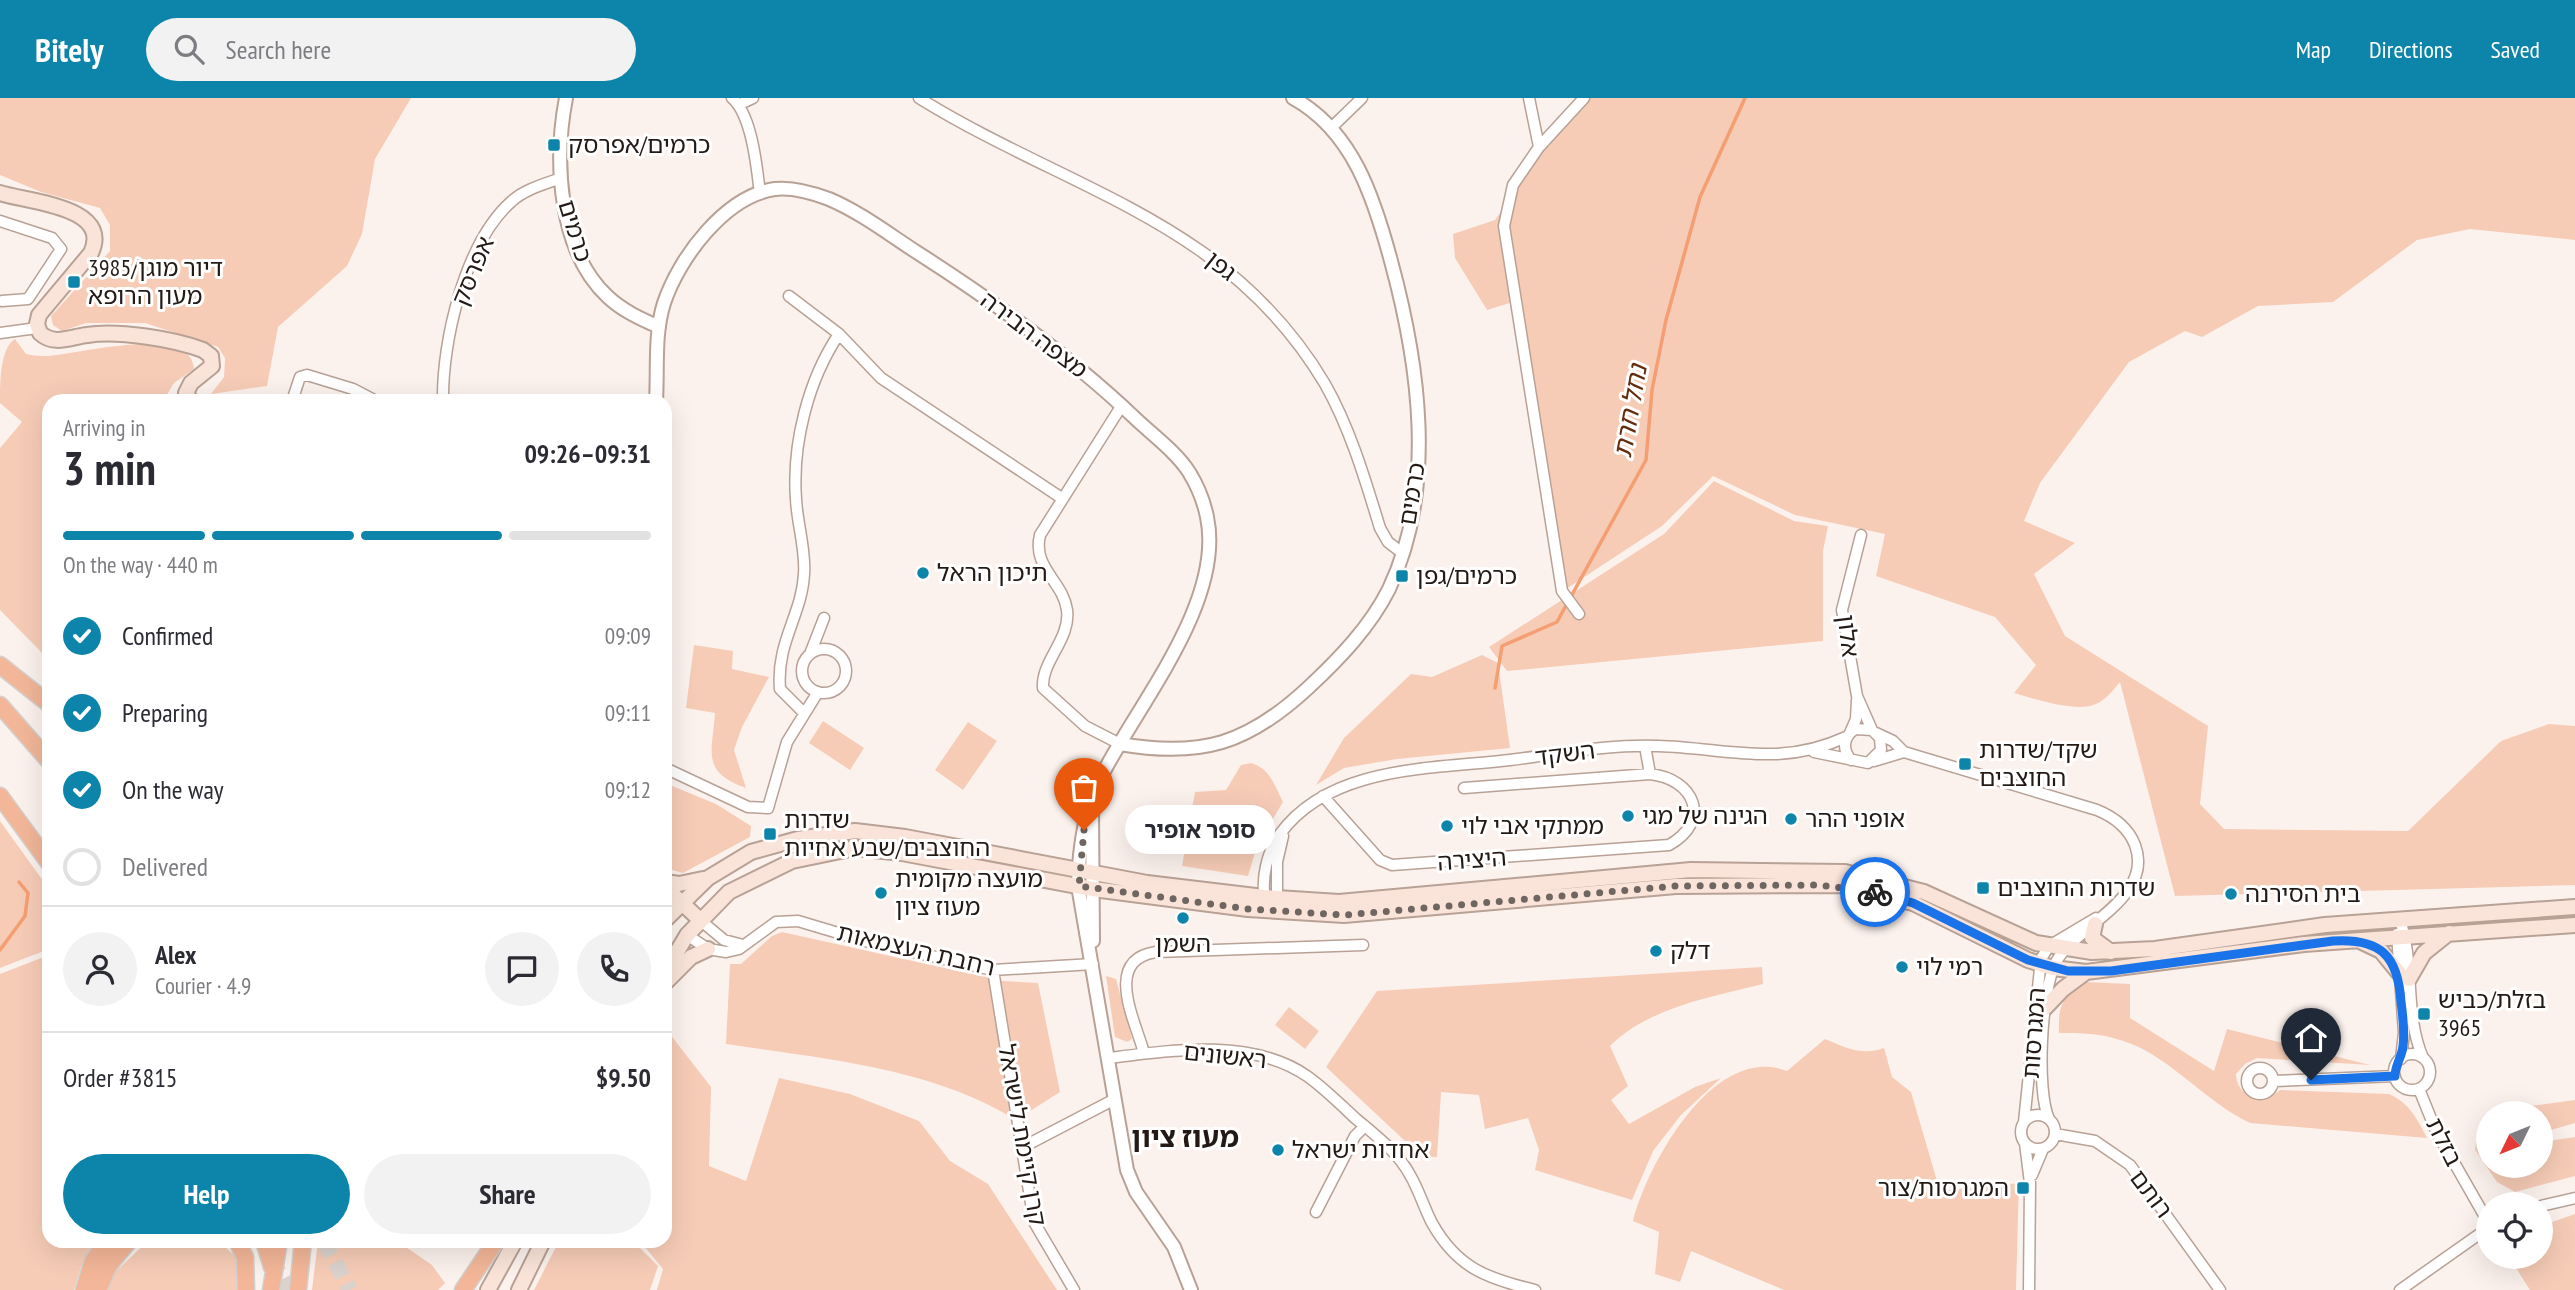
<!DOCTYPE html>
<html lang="en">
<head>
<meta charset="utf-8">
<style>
  :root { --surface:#fff; --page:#f2f2f3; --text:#2b2b33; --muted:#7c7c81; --line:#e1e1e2; --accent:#0d84aa }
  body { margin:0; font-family:"PT Sans Narrow","Noto Sans Hebrew",sans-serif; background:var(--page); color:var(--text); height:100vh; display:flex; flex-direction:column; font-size:26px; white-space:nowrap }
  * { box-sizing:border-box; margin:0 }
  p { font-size:23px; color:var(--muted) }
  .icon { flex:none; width:38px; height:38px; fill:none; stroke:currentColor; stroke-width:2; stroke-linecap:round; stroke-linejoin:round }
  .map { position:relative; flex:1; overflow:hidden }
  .panel { position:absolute; left:42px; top:296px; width:630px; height:854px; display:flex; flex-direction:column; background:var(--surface); border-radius:21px; box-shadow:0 7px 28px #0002 }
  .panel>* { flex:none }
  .needle { width:46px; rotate:227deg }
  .tools { position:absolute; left:2476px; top:1003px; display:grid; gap:14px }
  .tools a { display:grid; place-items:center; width:77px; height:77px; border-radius:50%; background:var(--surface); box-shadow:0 7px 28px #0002; font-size:35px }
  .pin { position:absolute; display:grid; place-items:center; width:60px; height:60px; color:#fff; margin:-72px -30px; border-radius:50% 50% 50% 0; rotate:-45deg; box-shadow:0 0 7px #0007 }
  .pin .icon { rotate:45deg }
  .courier { position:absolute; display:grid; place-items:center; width:70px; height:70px; margin:-35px; border:5px solid #1a73e8; border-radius:50%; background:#fff; color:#222; box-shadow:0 2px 9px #0007 }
  .bubble { position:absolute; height:49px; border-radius:24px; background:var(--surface); box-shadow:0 7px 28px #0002; font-size:23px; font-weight:700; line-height:49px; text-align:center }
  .overview em { font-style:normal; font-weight:700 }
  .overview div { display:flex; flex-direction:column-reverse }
  .overview { display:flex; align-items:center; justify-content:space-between; height:119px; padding:0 21px }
  h1 { font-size:46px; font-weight:700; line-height:52px }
  .bar { display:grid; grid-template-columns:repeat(4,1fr); gap:10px 7px; align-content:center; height:84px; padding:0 21px }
  .bar i { height:9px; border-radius:5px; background:var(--line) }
  .bar .selected { background:var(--accent) }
  .bar p { grid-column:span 4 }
  .line { display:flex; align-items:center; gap:18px; padding:0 21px; border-top:2px solid var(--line) }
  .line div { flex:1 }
  .round { display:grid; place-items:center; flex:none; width:74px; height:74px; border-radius:37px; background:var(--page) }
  ol { padding:0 21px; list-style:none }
  li { display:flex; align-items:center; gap:21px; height:77px }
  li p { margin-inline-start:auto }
  li .icon { padding:7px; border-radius:50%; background:var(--accent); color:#fff; stroke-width:4 }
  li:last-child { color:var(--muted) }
  li i { width:38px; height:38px; border:4px solid var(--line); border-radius:50% }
  .primary-button { display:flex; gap:14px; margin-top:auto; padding:14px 21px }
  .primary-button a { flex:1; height:80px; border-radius:42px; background:var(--accent); color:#fff; font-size:28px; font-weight:700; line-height:80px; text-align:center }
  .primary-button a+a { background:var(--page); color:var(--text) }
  header { display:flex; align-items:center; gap:42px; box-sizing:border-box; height:98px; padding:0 35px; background:var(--accent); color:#fff }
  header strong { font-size:33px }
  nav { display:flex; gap:38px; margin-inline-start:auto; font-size:24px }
  .search { width:490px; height:63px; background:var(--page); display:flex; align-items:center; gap:18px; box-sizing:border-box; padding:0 24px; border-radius:38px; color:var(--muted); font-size:26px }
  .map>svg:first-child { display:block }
  .green { fill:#f6ccb7 }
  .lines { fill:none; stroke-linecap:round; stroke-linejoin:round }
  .stream { stroke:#f59e72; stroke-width:3.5 }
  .trunk-tunnel { stroke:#dbd2cd; stroke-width:16; stroke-dasharray:16 8; stroke-linecap:butt }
  .minor-casing { stroke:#b8a195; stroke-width:13 }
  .tertiary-casing { stroke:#b8a195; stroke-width:16 }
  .secondary-casing { stroke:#b8a195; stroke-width:18 }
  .trunk-casing { stroke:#d3d1d0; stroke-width:19 }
  .minor { stroke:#fff; stroke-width:10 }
  .tertiary { stroke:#fff; stroke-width:12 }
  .secondary { stroke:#fae4d9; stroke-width:14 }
  .trunk { stroke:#f3b698; stroke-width:16 }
  .done { stroke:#6f6661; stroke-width:7; stroke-dasharray:0 12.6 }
  .route { stroke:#1a73e8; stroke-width:9 }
  .poi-dot { fill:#0d84aa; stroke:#fff; stroke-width:2.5 }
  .labels { text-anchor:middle; stroke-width:6; stroke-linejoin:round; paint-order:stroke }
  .poi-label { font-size:24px; fill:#231a16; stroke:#fff; text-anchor:start }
  .street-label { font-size:24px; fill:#231a16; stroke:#fff }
  .water-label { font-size:26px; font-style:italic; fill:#642d0d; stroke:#fff }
  .quarter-label { font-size:28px; font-weight:bold; fill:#231a16; stroke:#fff }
</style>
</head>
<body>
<header>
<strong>Bitely</strong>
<div class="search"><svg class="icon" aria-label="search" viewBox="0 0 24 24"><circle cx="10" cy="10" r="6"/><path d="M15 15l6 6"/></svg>Search here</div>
<nav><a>Map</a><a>Directions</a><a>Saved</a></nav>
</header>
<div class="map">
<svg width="2575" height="1192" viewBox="0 0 2575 1192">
  <rect width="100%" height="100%" fill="#fcf2ed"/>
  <path class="green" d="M 0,0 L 411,0 L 375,61 L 362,136 L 347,168 L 278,229 L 267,288 L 211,296 L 224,279 L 225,260 L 218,249 L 145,225 L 86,225 L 62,233 L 53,227 L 51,218 L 110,153 L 110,127 L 100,110 L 41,94 L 0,77 Z
    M 1580,0 L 2575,0 L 2575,142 L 2470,131 L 2417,142 L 2333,204 L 2258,208 L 2202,239 L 2185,233 L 2129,264 L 2040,385 L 2024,423 L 2075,445 L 2034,476 L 2065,538 L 2208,628 L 2200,706 L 2224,731 L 2408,733 L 2501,643 L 2549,626 L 2575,628 L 2575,787 L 2175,798 L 2120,584 C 2113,592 2107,601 2096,606 C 2077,615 2034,601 2014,595 L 2036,567 L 1995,519 L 1876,478 L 1885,436 L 1795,417 L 1713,378 L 1662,428 L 1563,493 L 1513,204 L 1487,212 L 1455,160 L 1453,136 L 1495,122 Z
    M 15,241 L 26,256 C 31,257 37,258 43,258 C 69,259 192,223 194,271 L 174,285 L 163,303 L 49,303 L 49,562 L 0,512 L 0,350 L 22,324 L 0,305 C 0,284 0,250 15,241 Z
    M 1714,383 L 1794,423 L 1828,428 L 1823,453 L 1823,543 L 1507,573 L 1489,549 L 1664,436 Z
    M 694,547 L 733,553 L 732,571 L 769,579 L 742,629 L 734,652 L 746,690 C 701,674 712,655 715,615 L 686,610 Z
    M 1482,557 L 1498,565 L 1510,650 L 1397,661 L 1344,670 L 1316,687 L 1344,640 L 1411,576 L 1432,579 Z
    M 823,623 L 864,650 L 850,672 L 809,645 Z
    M 968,624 L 997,643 L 963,692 L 935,672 Z
    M 1251,665 C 1270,670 1275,688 1283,704 L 1257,748 L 1248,778 L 1182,768 L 1195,694 L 1226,692 L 1241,667 Z
    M 665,685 L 716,706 L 751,728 L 750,739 L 683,775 L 665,770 Z
    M 0,723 L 49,791 L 49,851 L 0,870 Z
    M 782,834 L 1003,883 L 1038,885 L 1060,994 L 1016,1022 C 934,970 820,960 726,946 L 730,866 L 741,866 L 772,838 Z
    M 49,857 L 49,1143 L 99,1143 L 81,1169 L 74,1192 L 0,1192 L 0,876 Z
    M 1762,869 L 1763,886 C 1712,899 1649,909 1610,948 L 1628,988 L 1611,1002 L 1629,1026 L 1695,989 L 1721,980 L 1681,1017 L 1653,1053 L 1632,1102 L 1535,1072 L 1539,1052 L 1528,1020 L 1485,1031 L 1479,997 L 1441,994 L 1437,1059 L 1422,1059 L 1326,969 L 1377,893 Z
    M 1106,878 L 1116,881 L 1132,941 L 1127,944 L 1115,939 Z
    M 2085,884 L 2130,886 L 2130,920 L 2214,973 L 2227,931 L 2370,967 L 2257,960 L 2245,966 L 2236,976 C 2237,1000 2263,1008 2280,992 L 2389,996 C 2409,1005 2417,1020 2427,1040 L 2250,1025 C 2201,1002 2166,952 2113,940 C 2095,935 2077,935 2059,935 C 2058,905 2062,902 2085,884 Z
    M 1289,909 L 1319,933 L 1305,951 L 1275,927 Z
    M 666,931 L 711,989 L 709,1068 L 746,1083 L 779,980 L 850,996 L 919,1023 L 950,1063 L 988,1086 L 1057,1192 L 657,1192 L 663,1171 L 640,1143 L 665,1143 Z
    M 1825,941 C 1846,950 1862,958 1884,950 L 1892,979 L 1911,994 L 1940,1093 L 2019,1085 L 2016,1192 L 1784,1192 L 1691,1153 L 1680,1184 L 1655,1176 L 1659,1134 L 1633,1123 C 1648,1065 1714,945 1787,973 Z
    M 2575,1002 L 2575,1025 L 2541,1035 L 2541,1015 L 2524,1015 L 2524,1009 Z
    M 2488,1034 L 2488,1068 L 2541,1068 L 2541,1044 L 2575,1039 L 2575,1078 L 2515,1094 L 2497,1084 L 2475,1052 L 2477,1040 Z
    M 2575,1116 L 2575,1192 L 2530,1192 L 2509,1159 L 2541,1158 L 2541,1128 Z
    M 148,1143 L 219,1143 L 236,1159 L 237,1192 L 106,1192 L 117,1172 Z
    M 318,1143 L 397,1143 L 432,1167 L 445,1185 L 438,1192 L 312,1192 Z
    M 559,1143 L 633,1143 L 658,1168 L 650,1192 L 534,1192 Z"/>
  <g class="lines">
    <path class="stream" d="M 1495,590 L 1502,548 L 1557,524 L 1646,362 L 1652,292 L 1666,222 L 1700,99 L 1745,0
      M 0,852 L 25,818 L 28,795 L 19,784"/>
    <path class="trunk-tunnel" d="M 324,1143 L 350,1192
      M 271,1160 L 288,1192"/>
    <defs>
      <path id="minor" d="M 732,0 C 752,17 757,70 760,96
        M 919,0 C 1069,93 1228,122 1325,286 C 1350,330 1365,381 1380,430 L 1388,444 L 1401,454
        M 1529,0 L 1539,49
        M 740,6 L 753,0
        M 1332,29 L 1362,0
        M 0,123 L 52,140 L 61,151 L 28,201 L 2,203
        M 789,198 L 839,236 L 881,280 L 1063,401
        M 0,235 L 37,230
        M 292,303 L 300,279 L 307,277 L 353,291 L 376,303
        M 443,303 C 442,243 465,144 512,103 C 525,91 545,86 561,80
        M 1861,437 L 1842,512 L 1857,598 L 1872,632
        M 1579,516 L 1562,493 L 1504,128 L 1513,87 L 1539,49 L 1584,0
        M802 573a22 22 0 1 1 44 0a22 22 0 1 1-44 0Z
        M 810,556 L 824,520
        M 804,615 L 780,591 C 776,544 802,517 804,476 C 806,452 797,425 796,401 C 792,346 808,282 839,236
        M 1850,635 L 1856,621 L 1857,602
        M 1876,635 L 1893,643 L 1904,654
        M 1120,646 L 1085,628 L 1043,590 C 1041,563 1071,541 1067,512 C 1063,483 1032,470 1040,437 L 1122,307
        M 1645,648 L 1650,676
        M 1814,654 L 1868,665 L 1881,652 L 1880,640 L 1872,632 L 1855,631 C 1843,639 1842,651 1851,662
        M 1874,663 L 1904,654 L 2097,712 C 2114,719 2128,729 2135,747 C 2155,800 2075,828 2056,864 C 2041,892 2036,993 2049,1021
        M 665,670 L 748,709 L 768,710 L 787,644 L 818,594
        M 1323,698 L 1380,762 L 1392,767 L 1669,747 C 1712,723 1695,681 1650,676 L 1464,690
        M 1265,802 C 1261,780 1267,754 1280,736 C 1330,667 1434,671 1510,662 C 1559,656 1609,646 1658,648 C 1727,650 1779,670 1846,639
        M 1273,805 L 1277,800 L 1277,764 L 1283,738
        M 700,822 L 724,842 L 743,847
        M 2400,822 C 2415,866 2404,916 2423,960
        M 2397,836 L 2404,935 L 2401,961
        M 687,837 L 708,851 L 726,854 L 739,851 L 776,824 L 798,823 L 865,843 L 993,872 L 1093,866
        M 993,872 L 1034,1124 L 1074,1192
        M 1144,955 C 1135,922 1103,862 1156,854 L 1363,847
        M2394 974a18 18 0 1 1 36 0a18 18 0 1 1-36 0Z
        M 1110,960 C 1172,952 1252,940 1307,978 C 1324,990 1340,1006 1355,1020 C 1374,1036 1398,1054 1410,1077 C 1419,1092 1424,1110 1432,1125 C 1457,1170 1488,1181 1535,1192
        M2247 983a13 13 0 1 1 26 0a13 13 0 1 1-26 0Z
        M 2273,983 L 2395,978
        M 2419,991 L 2436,1033 L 2488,1124
        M2021 1034a17 17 0 1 1 34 0a17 17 0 1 1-34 0Z
        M 2024,1024 L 2041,861 L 2049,848 L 2096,820
        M 2055,1036 L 2095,1043 L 2130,1067 L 2220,1192
        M 2025,1045 L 2030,1085 L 2029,1192
        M 1021,1050 L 1115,1001
        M 2032,1077 L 2043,1051
        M 2541,1108 L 2575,1100
        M 1316,1114 L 1355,1038 L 1365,1028
        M 2400,1192 L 2488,1130"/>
      <path id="tertiary" d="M 566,0 C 554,62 558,153 608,199 C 623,213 641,221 659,229
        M 656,303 C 658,270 654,237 664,205 C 679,160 725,98 775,91 C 793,89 813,95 829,101 C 860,114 890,137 918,155 C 996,205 1070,258 1137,322 C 1154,338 1176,354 1189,374 C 1197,387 1204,404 1207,419 C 1225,505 1136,608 1100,681 C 1084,713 1079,752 1078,788 L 1127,1072 L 1136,1094 L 1174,1149 L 1191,1192
        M 1120,646 C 1201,660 1248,646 1309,589 C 1339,561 1370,529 1389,491 C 1437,390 1419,266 1391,163 C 1374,100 1353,33 1293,0
        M 1092,714 L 1093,843"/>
      <path id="secondary" d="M 0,95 C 27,104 113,108 91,155 L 39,217 L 37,226 L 40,235 C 54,248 70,239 87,237 C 118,232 174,241 203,252 L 211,258 L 212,268 L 191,285 L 186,295 L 191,303
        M 665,784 L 679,786 L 703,781
        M 665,789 L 700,822
        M 665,822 L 708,780 L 751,754 L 798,741 L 855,733 L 905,739 L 1147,785 L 1264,799 L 1339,804 L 1691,772 L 1845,774 L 1924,794 L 2036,845 L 2092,854 L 2155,851 L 2325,827 L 2575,809
        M 2095,826 L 2092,840 L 2111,854
        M 2360,843 L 2381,853 L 2399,875
        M 665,874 L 687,837 L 729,794 L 792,763 L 855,750 L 902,755 L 1093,791 L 1248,811 L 1344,817 L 1676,788 L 1839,787 L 1913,805 L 2028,862 L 2053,870 L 2086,874 L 2304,846 L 2575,827
        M 2409,881 L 2424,855 L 2449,835
        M 665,885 L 691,859 L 708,851
        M 2045,910 L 2063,891 L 2086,874
        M 488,1192 L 515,1143
        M 519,1192 L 543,1143"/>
      <path id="trunk" d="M 0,567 L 49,606
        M 0,607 L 49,663
        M 0,698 L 49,765
        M 237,1143 L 245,1159 L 246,1192
        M 264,1143 L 272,1169
        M 84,1192 L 93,1163 L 108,1143
        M 98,1192 L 109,1167 L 129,1143
        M 271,1192 L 279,1143
        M 298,1192 L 303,1143
        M 463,1192 L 496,1143"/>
    </defs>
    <use href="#minor" class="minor-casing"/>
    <use href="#tertiary" class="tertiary-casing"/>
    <use href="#secondary" class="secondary-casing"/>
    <use href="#trunk" class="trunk-casing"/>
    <use href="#minor" class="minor"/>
    <use href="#tertiary" class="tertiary"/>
    <use href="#secondary" class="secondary"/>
    <use href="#trunk" class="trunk"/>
  </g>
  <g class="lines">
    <path class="done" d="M 1084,732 L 1079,788 L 1248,811 L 1345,817 L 1676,788 L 1819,787 L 1875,794"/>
    <path class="route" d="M 1875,794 L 1913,805 L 2028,862 L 2068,873 L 2111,873 L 2333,843 C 2381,840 2398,858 2401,904 C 2403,919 2405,933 2403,948 C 2402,959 2395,967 2395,978 L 2311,982"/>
  </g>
  <g class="poi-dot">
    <rect x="547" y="40" width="14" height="14" rx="3.5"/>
    <rect x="67" y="177" width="14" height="14" rx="3.5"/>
    <circle cx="923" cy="475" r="7"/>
    <rect x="1395" y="471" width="14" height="14" rx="3.5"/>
    <rect x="1958" y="659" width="14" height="14" rx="3.5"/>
    <circle cx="1628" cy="718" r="7"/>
    <circle cx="1791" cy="721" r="7"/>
    <circle cx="1447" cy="728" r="7"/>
    <rect x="763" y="729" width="14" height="14" rx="3.5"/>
    <rect x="1976" y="783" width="14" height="14" rx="3.5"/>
    <circle cx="881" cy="795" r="7"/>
    <circle cx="2231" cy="796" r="7"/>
    <circle cx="1183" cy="820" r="7"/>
    <circle cx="1656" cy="853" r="7"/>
    <circle cx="1902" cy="869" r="7"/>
    <rect x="2417" y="909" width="14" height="14" rx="3.5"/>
    <circle cx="1278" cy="1052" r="7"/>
    <rect x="2016" y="1083" width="14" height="14" rx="3.5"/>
  </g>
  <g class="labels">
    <g class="poi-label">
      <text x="568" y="55">כרמים/אפרסק</text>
      <text x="88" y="178">3985/דיור מוגן<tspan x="88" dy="28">מעון הרופא</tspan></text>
      <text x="937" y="483">תיכון הראל</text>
      <text x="1416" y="486">כרמים/גפן</text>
      <text x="1979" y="660">שקד/שדרות<tspan x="1979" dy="28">החוצבים</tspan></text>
      <text x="1642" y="726">הגינה של מגי</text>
      <text x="1805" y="729">אופני ההר</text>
      <text x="784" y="730">שדרות<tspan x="784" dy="28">החוצבים/שבע אחיות</tspan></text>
      <text x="1461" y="736">ממתקי אבי לוי</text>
      <text x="895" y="789">מועצה מקומית<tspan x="895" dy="28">מעוז ציון</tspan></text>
      <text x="1997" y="798">שדרות החוצבים</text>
      <text x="2245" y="804">בית הסירנה</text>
      <text x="1183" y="854" text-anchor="middle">השמן</text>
      <text x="1670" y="861">דלק</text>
      <text x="1916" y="877">רמי לוי</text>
      <text x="2438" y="910">בזלת/כביש<tspan x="2438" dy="28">3965</tspan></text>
      <text x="1292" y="1060">אחדות ישראל</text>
      <text x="2009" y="1098" text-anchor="end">המגרסות/צור</text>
    </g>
    <g class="street-label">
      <text transform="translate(575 133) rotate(73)" y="8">כרמים</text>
      <text transform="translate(1221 168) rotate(38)" y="8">גפן</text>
      <text transform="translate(473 173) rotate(-67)" y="8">אפרסק</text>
      <text transform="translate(1034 237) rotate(37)" y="8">מצפה הבירה</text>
      <text transform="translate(1412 396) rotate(-81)" y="8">כרמים</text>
      <text transform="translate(1848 538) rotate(83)" y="8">אלון</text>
      <text transform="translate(1565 656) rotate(-7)" y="8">השקד</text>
      <text transform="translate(1472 762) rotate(-4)" y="8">היצירה</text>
      <text transform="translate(916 852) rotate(13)" y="8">רחבת העצמאות</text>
      <text transform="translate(2034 935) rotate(-86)" y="8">המגרסות</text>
      <text transform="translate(1225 958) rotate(6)" y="8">ראשונים</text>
      <text transform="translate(1022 1037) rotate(80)" y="8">קרן קיימת לישראל</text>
      <text transform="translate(2444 1044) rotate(63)" y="8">בזלת</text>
      <text transform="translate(2151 1096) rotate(53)" y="8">רותם</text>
    </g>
    <g class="water-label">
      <text transform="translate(1630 313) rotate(-80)" y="9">נחל חרת</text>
    </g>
    <g class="quarter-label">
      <text x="1185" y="1049">מעוז ציון</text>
    </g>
  </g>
</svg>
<div class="tools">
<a><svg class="needle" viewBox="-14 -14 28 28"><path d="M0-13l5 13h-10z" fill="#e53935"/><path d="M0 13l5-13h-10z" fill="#7c7c81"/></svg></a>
<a><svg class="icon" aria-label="locate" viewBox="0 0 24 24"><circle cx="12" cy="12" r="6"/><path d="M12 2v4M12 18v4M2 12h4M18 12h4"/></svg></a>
</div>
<div class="pin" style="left:1084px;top:732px;background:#ea580c"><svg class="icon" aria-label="bag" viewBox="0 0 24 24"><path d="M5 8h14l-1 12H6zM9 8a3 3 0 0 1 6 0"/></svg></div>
<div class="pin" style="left:2311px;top:982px;background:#1f2937"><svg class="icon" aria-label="home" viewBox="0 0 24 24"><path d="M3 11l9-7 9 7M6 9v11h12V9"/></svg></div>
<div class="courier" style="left:1875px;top:794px"><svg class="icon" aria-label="bike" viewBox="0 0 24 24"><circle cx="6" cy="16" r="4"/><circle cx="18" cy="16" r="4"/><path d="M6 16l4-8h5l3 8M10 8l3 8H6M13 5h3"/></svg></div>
<div class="bubble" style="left:1125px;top:707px;width:150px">סופר אופיר</div>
<section class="panel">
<div class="overview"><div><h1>3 min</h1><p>Arriving in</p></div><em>09:26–09:31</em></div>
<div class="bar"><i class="selected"></i><i class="selected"></i><i class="selected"></i><i></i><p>On the way · 440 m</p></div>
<ol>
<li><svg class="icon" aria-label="check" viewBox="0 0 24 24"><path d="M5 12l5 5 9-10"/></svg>Confirmed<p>09:09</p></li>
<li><svg class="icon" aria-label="check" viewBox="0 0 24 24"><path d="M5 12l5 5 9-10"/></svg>Preparing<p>09:11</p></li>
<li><svg class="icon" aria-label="check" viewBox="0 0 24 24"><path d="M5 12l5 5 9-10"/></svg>On the way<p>09:12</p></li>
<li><i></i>Delivered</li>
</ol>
<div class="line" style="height:126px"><a class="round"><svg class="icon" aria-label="person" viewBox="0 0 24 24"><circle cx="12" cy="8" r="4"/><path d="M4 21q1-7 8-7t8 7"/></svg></a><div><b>Alex</b><p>Courier · 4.9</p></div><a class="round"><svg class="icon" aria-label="chat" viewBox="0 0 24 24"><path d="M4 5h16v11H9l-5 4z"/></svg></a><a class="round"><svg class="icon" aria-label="phone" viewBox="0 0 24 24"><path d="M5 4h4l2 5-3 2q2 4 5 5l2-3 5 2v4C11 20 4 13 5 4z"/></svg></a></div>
<div class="line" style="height:91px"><div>Order #3815</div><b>$9.50</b></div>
<div class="primary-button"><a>Help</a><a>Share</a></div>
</section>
</div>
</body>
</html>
